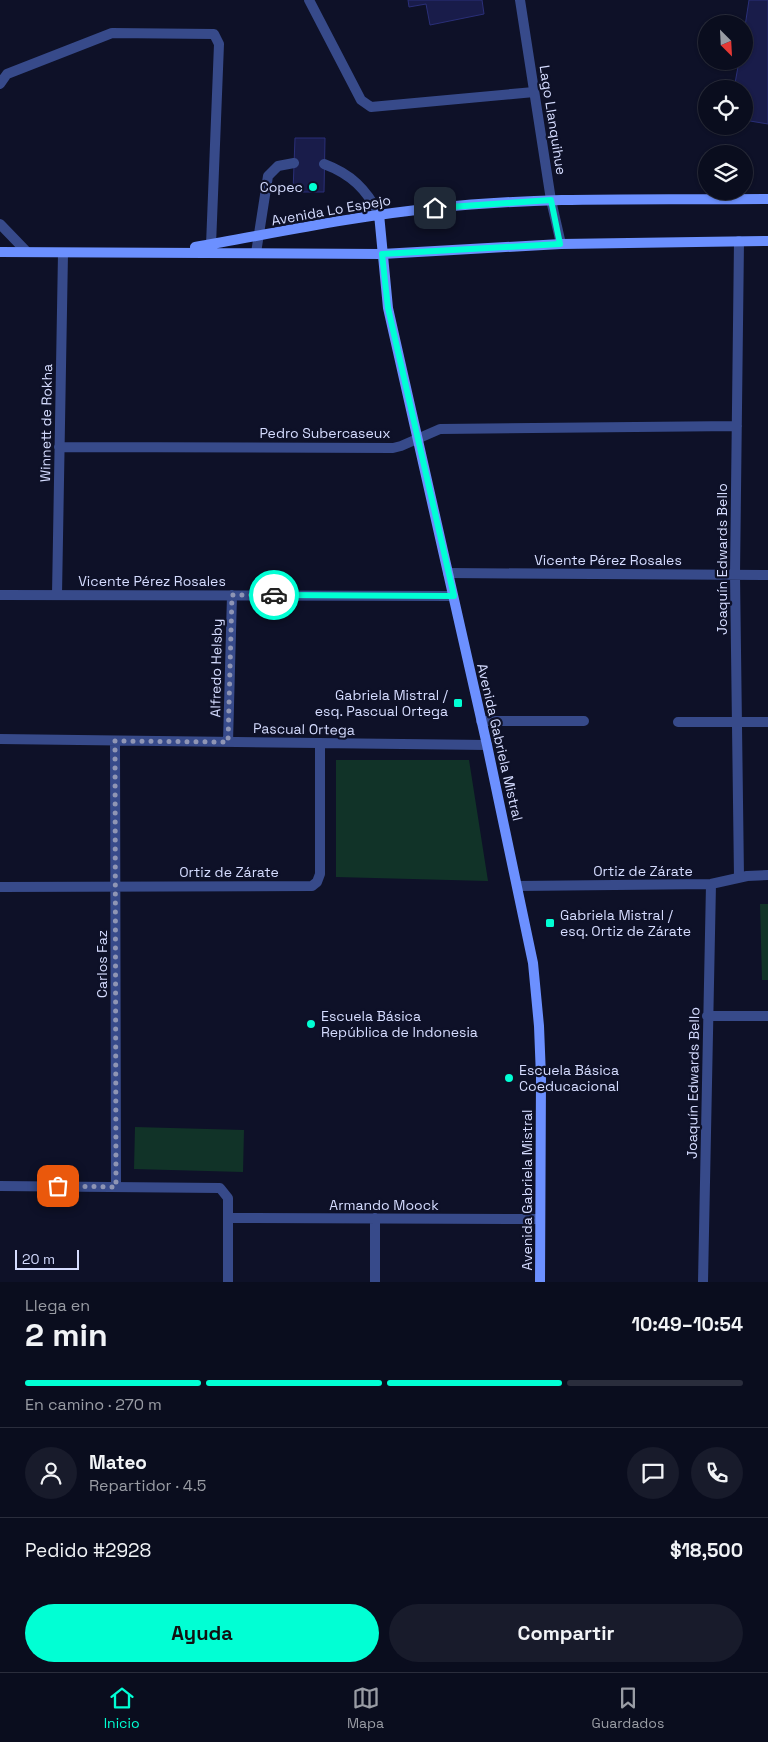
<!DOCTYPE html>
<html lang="es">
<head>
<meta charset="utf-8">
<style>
  :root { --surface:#0a0d1e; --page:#181b2b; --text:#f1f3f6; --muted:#999ca4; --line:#2a2d3c; --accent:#01ffd4 }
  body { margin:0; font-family:"Space Grotesk",sans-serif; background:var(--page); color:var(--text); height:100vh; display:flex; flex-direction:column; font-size:19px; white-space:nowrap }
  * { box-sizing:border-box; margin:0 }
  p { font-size:16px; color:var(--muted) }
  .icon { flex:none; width:28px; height:28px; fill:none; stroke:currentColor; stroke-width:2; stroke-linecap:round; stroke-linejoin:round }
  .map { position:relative; height:1282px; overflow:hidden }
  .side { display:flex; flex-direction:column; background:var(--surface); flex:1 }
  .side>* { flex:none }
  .needle { width:32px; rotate:156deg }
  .buttons { position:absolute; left:698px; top:15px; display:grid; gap:10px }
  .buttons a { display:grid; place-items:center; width:55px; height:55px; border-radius:50%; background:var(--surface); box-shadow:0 1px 4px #0004,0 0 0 1px var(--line); font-size:25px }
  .scale { position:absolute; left:15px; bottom:12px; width:64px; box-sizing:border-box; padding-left:5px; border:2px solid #d5dcff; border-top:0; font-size:14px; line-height:18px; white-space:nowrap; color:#d5dcff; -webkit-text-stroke:4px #0e1128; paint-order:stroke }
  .pin { position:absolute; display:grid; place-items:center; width:42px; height:42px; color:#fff; margin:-21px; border-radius:10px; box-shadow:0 2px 8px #0006 }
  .courier { position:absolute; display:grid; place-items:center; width:50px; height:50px; margin:-25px; border:4px solid #01ffd4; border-radius:50%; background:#fff; color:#222; box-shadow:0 1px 6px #0007 }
  .head em { font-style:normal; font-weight:700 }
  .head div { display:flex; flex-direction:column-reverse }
  .head { display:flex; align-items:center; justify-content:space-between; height:85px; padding:0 25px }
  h1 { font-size:32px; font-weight:700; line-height:38px }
  .bar { display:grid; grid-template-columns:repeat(4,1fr); gap:8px 5px; align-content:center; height:60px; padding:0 25px }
  .bar i { height:6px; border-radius:4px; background:var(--line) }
  .bar .selected { background:var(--accent) }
  .bar p { grid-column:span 4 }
  .line { display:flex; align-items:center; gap:12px; padding:0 25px; border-top:1px solid var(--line) }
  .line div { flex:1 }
  .round { display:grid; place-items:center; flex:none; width:52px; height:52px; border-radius:26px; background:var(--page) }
  .cta { display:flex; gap:10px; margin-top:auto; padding:10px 25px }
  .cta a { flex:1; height:58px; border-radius:30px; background:var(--accent); color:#111; font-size:20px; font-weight:700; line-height:58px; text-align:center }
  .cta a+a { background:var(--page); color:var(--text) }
  .dock { display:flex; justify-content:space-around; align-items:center; height:70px; border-top:1px solid var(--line); background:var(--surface); font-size:14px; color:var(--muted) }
  .dock a { display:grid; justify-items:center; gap:2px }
  .dock .selected { color:var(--accent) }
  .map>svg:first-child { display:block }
  .green { fill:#113328 }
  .building { fill:#191c4a; stroke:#2a2f78 }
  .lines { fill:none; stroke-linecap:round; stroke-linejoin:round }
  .lane { stroke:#374a8a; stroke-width:10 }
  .street { stroke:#374a8a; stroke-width:10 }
  .secondary { stroke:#6c90ff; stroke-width:10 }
  .done { stroke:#8f95b4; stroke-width:5; stroke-dasharray:0 9 }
  .route { stroke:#01ffd4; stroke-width:6 }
  .poi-dot { fill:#01ffd4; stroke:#0e1128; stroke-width:2 }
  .labels { text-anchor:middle; stroke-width:4.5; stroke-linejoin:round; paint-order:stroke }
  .street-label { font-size:14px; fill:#d5dcff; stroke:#0e1128 }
  .poi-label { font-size:14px; fill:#d5dcff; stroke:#0e1128; text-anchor:start }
</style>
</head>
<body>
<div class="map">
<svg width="768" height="1282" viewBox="0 0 768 1282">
  <rect width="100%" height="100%" fill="#0e1128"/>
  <path class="green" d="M 336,760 L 469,760 L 488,881 L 336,877 Z
    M 760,904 L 768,904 L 768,980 L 762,980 Z
    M 135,1127 L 244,1130 L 243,1172 L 134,1169 Z"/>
  <path class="building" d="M 408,0 L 482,0 L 484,14 L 430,25 L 426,4 L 409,7 Z
    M 749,0 L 768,0 L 768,124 L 744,120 L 744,89 L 734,89 L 739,61 L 744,61 L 744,33 Z
    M 295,138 L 325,138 L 324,192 L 293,192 Z"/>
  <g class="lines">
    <path class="lane" d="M 309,0 L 361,100 L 371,107 L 534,92
      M 0,84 L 7,74 L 112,33 L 214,34 L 219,44 L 211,245
      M 324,164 C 351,174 366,189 379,214
      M 0,224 L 27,252
      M 256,253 L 268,176 L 278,166 L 294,163"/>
    <path class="street" d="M 520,0 L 551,200 L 561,244
      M 59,447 L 393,448 L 401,446 L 440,429 L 737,426
      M 448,573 L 768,575
      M 0,595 L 453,596
      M 57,595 L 63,253
      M 481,721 L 584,721
      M 678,722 L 768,722
      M 0,739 L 487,745
      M 115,741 L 116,1187
      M 228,742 L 232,595
      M 739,877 L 735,575 L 739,241
      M 518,886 L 711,884 L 747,876 L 768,875
      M 0,887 L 312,886 L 317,882 L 320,874 L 320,743
      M 707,1016 L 768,1016
      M 0,1186 L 220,1188 L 228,1198 L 228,1282
      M 228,1218 L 540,1219
      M 375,1282 L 375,1218
      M 703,1282 L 711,884"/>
    <path class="secondary" d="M 379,214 L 388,308 L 487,745 L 533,963 L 539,1026 L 541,1077 L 540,1282
      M 195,247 C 275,233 354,216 435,208 C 545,196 657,200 768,199
      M 0,252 L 382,254 L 561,244 L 768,241"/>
  </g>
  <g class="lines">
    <path class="done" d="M 58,1186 L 116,1187 L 115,741 L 228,742 L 232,595 L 274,595"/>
    <path class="route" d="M 274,595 L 454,596 L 388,308 L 382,254 L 560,244 L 551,200 L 435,208"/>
  </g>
  <g class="poi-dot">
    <circle cx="313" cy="187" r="5"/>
    <rect x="453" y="698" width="10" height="10" rx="2.5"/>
    <rect x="545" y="918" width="10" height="10" rx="2.5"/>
    <circle cx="311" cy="1024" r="5"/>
    <circle cx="509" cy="1078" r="5"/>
  </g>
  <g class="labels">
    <g class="street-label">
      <text transform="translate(553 120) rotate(81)" y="5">Lago Llanquihue</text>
      <text transform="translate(331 210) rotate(-10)" y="5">Avenida Lo Espejo</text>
      <text transform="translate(46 423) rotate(-89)" y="5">Winnett de Rokha</text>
      <text x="325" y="438">Pedro Subercaseux</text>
      <text transform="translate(722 559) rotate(-90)" y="5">Joaquín Edwards Bello</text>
      <text x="608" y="565">Vicente Pérez Rosales</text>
      <text x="152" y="586">Vicente Pérez Rosales</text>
      <text transform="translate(216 668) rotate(-89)" y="5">Alfredo Helsby</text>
      <text transform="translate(304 729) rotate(1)" y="5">Pascual Ortega</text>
      <text transform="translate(500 742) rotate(77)" y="5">Avenida Gabriela Mistral</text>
      <text x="643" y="876">Ortiz de Zárate</text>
      <text x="229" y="877">Ortiz de Zárate</text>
      <text transform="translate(102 964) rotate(-90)" y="5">Carlos Faz</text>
      <text transform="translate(693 1083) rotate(-89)" y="5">Joaquín Edwards Bello</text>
      <text transform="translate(527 1190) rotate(-90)" y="5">Avenida Gabriela Mistral</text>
      <text x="384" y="1210">Armando Moock</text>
    </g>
    <g class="poi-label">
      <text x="303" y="192" text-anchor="end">Copec</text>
      <text x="448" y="700" text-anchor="end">Gabriela Mistral /<tspan x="448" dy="16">esq. Pascual Ortega</tspan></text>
      <text x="560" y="920">Gabriela Mistral /<tspan x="560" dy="16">esq. Ortiz de Zárate</tspan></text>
      <text x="321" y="1021">Escuela Básica<tspan x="321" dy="16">República de Indonesia</tspan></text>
      <text x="519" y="1075">Escuela Básica<tspan x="519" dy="16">Coeducacional</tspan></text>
    </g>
  </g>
</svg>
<div class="buttons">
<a><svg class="needle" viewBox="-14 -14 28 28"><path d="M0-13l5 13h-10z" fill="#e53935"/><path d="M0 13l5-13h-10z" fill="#999ca4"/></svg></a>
<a><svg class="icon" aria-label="locate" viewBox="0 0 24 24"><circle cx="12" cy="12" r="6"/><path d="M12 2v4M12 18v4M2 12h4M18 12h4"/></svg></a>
<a><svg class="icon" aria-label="layers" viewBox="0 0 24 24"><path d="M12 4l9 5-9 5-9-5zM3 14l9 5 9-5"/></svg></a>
</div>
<div class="scale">20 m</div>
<div class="pin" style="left:58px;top:1186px;background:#ea580c"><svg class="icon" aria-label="bag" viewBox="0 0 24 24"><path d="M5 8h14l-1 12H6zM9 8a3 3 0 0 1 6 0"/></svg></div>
<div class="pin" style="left:435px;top:208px;background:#1f2937"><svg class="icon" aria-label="home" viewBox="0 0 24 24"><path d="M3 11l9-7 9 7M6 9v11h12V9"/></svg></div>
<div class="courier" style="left:274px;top:595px"><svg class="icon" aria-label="car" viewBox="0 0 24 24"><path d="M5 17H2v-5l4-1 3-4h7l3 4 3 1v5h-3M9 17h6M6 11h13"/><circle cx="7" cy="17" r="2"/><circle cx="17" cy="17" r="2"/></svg></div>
</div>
<section class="side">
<div class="head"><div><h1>2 min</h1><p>Llega en</p></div><em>10:49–10:54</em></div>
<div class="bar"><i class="selected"></i><i class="selected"></i><i class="selected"></i><i></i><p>En camino · 270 m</p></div>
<div class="line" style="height:90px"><a class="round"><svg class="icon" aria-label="person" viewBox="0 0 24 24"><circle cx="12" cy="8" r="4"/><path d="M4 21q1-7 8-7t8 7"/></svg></a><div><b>Mateo</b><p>Repartidor · 4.5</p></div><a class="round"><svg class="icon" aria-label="chat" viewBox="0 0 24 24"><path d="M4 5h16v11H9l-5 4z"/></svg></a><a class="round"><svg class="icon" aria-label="phone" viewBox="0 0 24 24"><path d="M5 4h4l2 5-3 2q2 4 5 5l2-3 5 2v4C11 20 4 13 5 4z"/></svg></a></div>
<div class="line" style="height:65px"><div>Pedido #2928</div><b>$18,500</b></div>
<div class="cta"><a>Ayuda</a><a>Compartir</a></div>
</section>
<nav class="dock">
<a class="selected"><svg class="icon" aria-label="home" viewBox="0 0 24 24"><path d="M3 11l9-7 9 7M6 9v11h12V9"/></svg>Inicio</a>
<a><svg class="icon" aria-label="map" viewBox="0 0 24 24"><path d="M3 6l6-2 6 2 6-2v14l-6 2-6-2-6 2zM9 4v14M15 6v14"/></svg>Mapa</a>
<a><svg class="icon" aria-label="saved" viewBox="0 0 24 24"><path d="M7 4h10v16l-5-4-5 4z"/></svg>Guardados</a>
</nav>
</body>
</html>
